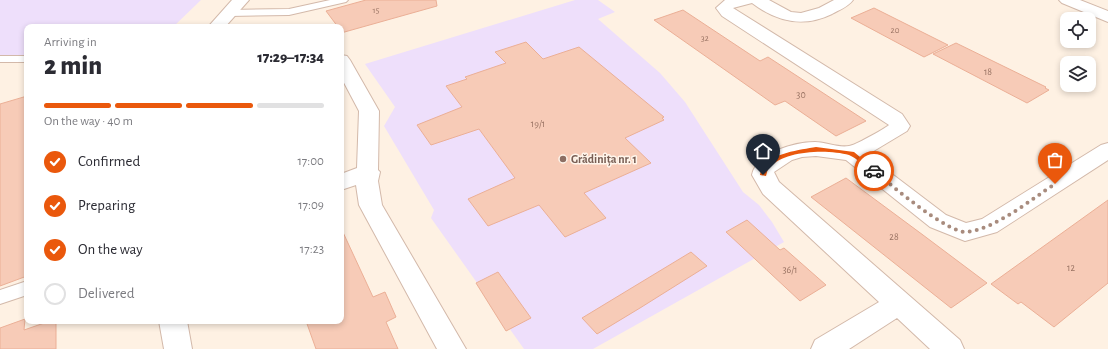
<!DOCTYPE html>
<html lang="en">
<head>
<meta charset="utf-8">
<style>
  :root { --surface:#fff; --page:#f2f2f3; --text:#2b2b33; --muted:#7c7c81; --line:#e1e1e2; --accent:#ea580c }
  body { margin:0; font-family:"Alegreya Sans",sans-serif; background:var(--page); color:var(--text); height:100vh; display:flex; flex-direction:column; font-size:15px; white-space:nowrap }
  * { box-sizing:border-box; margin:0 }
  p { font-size:13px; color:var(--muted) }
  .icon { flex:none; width:22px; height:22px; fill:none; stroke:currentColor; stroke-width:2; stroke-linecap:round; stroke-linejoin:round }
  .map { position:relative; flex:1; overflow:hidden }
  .drawer { position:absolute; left:24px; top:24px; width:320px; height:300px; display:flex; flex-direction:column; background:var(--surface); border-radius:8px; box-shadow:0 2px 6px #0003 }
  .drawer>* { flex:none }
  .buttons { position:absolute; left:1060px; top:12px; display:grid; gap:8px }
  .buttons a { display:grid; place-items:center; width:36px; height:36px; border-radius:8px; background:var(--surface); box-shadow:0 2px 6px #0003; font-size:20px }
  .pin { position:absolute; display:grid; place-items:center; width:34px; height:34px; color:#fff; margin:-41px -17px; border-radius:50% 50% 50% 0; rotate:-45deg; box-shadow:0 0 4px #0007 }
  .pin .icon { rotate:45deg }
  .courier { position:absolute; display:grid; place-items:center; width:40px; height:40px; margin:-20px; border:3px solid #ea580c; border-radius:50%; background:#fff; color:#222; box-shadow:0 1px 5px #0007 }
  .overview em { font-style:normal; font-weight:800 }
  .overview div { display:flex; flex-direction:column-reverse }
  .overview { display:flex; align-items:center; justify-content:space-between; height:68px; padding:0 20px }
  h1 { font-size:26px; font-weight:800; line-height:30px }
  .bar { display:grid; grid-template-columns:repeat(4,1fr); gap:6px 4px; align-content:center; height:48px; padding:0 20px }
  .bar i { height:5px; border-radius:3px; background:var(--line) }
  .bar .active { background:var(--accent) }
  .bar p { grid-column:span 4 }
  ol { padding:0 20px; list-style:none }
  li { display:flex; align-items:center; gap:12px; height:44px }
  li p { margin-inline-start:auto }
  li .icon { padding:4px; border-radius:50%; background:var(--accent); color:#fff; stroke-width:4 }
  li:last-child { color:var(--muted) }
  li i { width:22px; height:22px; border:2px solid var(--line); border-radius:50% }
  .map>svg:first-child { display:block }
  .education { fill:#eedffb }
  .building { fill:#f7cbb7; stroke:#ebaf96 }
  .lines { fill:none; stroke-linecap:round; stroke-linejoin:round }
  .service-casing { stroke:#d3b9aa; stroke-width:2 }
  .minor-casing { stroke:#d3b9aa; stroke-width:2 }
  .service { fill:#fff; fill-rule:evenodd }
  .minor { fill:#fff; fill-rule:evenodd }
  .route { fill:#ea580c }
  .done { stroke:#a88b7d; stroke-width:4; stroke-dasharray:0 7.2 }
  .education-dot { fill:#8d6e63; stroke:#fff5eb; stroke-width:1.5 }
  .labels { text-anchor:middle; stroke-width:3; stroke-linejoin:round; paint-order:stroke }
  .far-number-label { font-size:9px; fill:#987262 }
  .number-label { font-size:10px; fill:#987262 }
  .education-label { font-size:12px; font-weight:bold; fill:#785e54; stroke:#fff5eb; text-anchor:start }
</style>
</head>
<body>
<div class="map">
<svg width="1108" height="349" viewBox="0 0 1108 349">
  <rect width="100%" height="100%" fill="#fef1e3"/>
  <path class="education" d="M 0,0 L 201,0 L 173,27 L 27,27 L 27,58 L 0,57 Z
    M 575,0 L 598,0 L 615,12 L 598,19 L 660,73 L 685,102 L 743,192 L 759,205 L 772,222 L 784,242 L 593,349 L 524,349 L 431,218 L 434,210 L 384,126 L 395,107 L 365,64 Z"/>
  <path class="building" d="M 366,0 L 436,0 L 437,6 L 341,33 L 341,27 L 338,27 L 326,11 Z
    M 874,8 L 948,45 L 924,57 L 851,18 Z
    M 683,10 L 760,61 L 768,57 L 866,121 L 836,136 L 785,101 L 775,105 L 654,20 Z
    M 526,42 L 543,59 L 579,47 L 664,117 L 662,118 L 664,120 L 625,138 L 651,163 L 584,193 L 606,218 L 565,237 L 539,205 L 488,226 L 468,199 L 515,178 L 479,129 L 431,145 L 417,125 L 462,107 L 446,86 L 467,79 L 465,77 L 506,63 L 495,52 Z
    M 956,43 L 1046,87 L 1045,88 L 1049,90 L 1027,103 L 933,54 Z
    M 27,96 L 27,276 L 0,286 L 0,104 Z
    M 846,178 L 923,235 L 987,283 L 951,308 L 811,197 Z
    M 1108,200 L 1108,283 L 1054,327 L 1021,302 L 1018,304 L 991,284 Z
    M 747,220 L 780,250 L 784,248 L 826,285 L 800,301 L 726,232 Z
    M 341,228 L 373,297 L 385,292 L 396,317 L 386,322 L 398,349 L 316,349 L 306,321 L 341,321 Z
    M 691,252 L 707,266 L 640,308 L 597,334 L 582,318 Z
    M 498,272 L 531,318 L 506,331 L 476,283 Z
    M 25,319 L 24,330 L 50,321 L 56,321 L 56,349 L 0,349 L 0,328 Z"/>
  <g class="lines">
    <defs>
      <path id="service" d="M 330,0 L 348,0 L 346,2 L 289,15 L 229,16 L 224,13 L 229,10 L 289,9 Z
        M 0,56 L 27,56 L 27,62 L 0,62 Z
        M 27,281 L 27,295 L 0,304 L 0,290 Z"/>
      <path id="minor" d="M 232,0 L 249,0 L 225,27 L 208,27 Z
        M 725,0 L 769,0 L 791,12 L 801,13 L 819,8 L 834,0 L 853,0 C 848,7 839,10 832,14 C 803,28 777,22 752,3 L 733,8 L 902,114 L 910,126 L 907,131 L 867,155 L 946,215 L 966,223 L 982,219 L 1101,145 L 1108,143 L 1108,160 L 997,232 L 965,241 L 930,227 L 846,160 L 816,156 L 802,157 L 792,160 L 774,172 L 779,182 L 960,340 L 964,349 L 930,349 L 897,318 L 849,349 L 811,349 L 815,340 L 879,302 L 763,194 L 752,175 C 756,153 795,142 815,142 C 826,142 838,148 849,146 C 854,146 884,129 889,125 L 722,16 L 716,8 Z
        M 1059,0 L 1080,0 L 1108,11 L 1108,22 L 1062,3 Z
        M 341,55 L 347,56 L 350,60 L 379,111 L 378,170 L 380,172 L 378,181 L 382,205 L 466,349 L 437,349 L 359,205 L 356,185 L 341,190 L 341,174 L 357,168 L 359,111 L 341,77 Z
        M 159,321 L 187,321 L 192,349 L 164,349 Z"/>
    </defs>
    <use href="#service" class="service-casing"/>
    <use href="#minor" class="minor-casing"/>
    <use href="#service" class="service"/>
    <use href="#minor" class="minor"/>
  </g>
  <path class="route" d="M 816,147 L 854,152 L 877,171 L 871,172 C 865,167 857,158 849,155 C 828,149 784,150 769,168 C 767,170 767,173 766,176 L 760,175 C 762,154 799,150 816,147 Z"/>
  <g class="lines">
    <path class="done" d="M 874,171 C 890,184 948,234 967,232 C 997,228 1030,200 1055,184"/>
  </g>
  <circle class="education-dot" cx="563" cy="159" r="4"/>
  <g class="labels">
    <g class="far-number-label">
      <text x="376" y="13">15</text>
      <text x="895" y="33">20</text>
      <text x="705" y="41">32</text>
    </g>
    <g class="number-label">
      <text x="988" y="75">18</text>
      <text x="801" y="98">30</text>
      <text x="538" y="127">19/1</text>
      <text x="894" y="240">28</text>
      <text x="1071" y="271">12</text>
      <text x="790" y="273">36/1</text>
    </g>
    <g class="education-label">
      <text x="571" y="163">Grădinița nr. 1</text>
    </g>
  </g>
</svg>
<div class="buttons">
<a><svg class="icon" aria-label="locate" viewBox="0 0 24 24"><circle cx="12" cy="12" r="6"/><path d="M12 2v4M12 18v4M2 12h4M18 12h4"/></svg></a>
<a><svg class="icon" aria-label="layers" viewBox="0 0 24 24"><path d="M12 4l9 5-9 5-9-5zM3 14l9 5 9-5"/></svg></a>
</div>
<div class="pin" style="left:1055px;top:184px;background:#ea580c"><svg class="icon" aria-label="bag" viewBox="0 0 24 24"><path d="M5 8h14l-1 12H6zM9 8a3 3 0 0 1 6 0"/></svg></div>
<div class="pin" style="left:763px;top:175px;background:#1f2937"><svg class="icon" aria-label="home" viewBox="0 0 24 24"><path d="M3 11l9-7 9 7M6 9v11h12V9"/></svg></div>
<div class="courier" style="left:874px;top:171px"><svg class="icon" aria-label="car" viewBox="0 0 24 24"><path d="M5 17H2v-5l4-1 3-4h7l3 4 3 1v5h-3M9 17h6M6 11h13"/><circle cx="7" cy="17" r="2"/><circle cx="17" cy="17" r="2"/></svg></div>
<section class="drawer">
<div class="overview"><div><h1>2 min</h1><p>Arriving in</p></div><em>17:29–17:34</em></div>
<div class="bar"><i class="active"></i><i class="active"></i><i class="active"></i><i></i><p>On the way · 40 m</p></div>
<ol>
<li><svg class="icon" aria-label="check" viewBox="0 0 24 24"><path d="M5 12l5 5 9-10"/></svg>Confirmed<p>17:00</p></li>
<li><svg class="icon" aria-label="check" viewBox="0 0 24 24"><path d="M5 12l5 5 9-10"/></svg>Preparing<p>17:09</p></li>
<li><svg class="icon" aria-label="check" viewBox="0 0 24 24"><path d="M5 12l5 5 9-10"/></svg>On the way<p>17:23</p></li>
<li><i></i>Delivered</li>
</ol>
</section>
</div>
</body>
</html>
